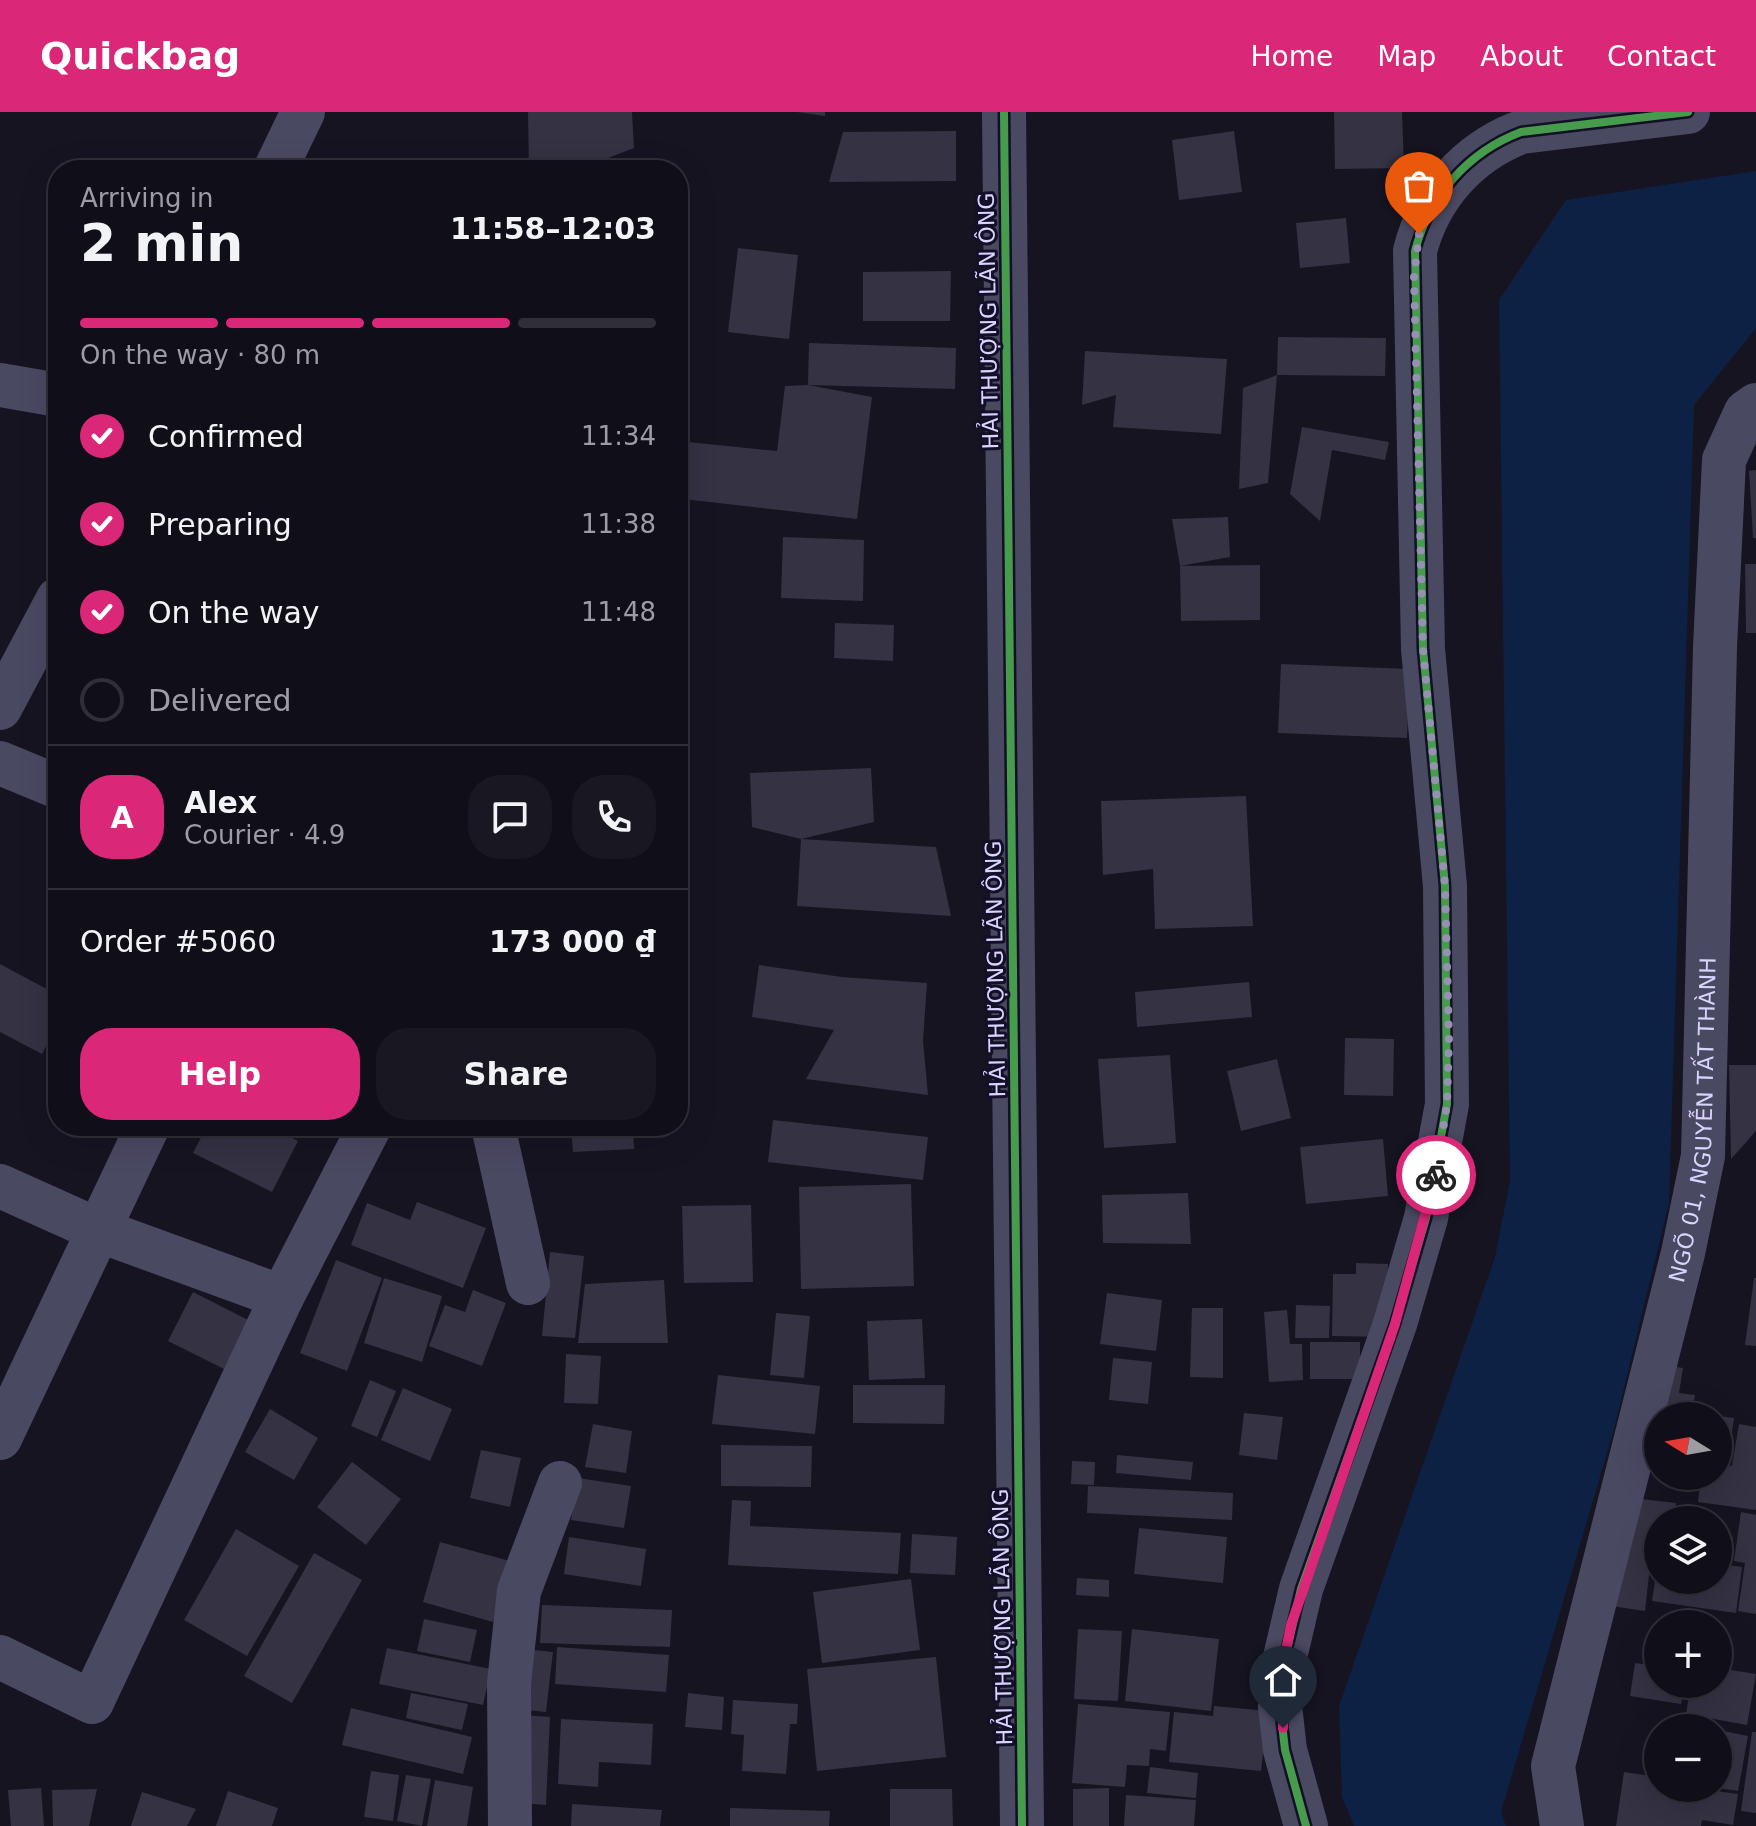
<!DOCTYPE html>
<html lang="en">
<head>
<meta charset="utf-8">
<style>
  :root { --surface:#100f19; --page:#191822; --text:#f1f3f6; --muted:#9c9ca2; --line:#302f38; --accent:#db2777 }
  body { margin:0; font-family:"DejaVu Sans",sans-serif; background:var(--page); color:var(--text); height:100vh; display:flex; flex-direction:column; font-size:30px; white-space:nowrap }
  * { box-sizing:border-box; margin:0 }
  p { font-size:26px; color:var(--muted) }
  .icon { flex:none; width:44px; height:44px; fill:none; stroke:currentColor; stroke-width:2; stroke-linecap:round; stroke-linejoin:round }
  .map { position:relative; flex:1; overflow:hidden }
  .sheet { position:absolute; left:48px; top:48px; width:640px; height:976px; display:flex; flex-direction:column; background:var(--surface); border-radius:32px; box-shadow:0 8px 32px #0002,0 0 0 2px var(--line) }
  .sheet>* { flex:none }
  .needle { width:52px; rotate:281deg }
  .buttons { position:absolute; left:1644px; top:1290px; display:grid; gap:16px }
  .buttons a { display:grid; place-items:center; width:88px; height:88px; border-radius:50%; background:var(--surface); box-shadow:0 8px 32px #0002,0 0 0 2px var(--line); font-size:40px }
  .pin { position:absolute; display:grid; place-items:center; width:68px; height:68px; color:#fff; margin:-82px -34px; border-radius:50% 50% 50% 0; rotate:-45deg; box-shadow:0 0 8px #0007 }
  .pin .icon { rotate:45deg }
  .courier { position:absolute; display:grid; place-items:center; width:80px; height:80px; margin:-40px; border:6px solid #db2777; border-radius:50%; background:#fff; color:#222; box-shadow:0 2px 10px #0007 }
  .overview em { font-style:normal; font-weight:700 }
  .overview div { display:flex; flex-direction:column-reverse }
  .overview { display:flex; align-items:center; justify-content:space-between; height:136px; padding:0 32px }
  h1 { font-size:52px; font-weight:700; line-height:60px }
  .bar { display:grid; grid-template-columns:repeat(4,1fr); gap:12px 8px; align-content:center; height:96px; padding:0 32px }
  .bar i { height:10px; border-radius:6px; background:var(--line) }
  .bar .on { background:var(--accent) }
  .bar p { grid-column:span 4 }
  .line { display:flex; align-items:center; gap:20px; padding:0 32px; border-top:2px solid var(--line) }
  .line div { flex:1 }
  .round { display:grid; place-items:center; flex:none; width:84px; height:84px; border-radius:32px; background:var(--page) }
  ol { padding:0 32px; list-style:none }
  li { display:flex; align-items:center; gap:24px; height:88px }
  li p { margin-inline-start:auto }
  li .icon { padding:8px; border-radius:50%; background:var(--accent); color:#fff; stroke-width:4 }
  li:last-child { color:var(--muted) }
  li i { width:44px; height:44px; border:4px solid var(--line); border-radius:50% }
  .cta { display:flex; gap:16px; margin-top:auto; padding:16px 32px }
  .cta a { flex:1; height:92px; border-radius:32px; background:var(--accent); color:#fff; font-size:32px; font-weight:700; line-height:92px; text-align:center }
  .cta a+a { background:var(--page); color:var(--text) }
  header { display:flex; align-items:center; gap:48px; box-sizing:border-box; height:112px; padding:0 40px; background:var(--accent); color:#fff }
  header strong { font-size:38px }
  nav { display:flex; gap:44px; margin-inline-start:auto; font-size:28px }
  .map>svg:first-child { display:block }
  .water { fill:#0d2144 }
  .building { fill:#343243 }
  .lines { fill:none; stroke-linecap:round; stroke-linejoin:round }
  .minor { stroke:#4a4962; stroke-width:44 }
  .cycleway-casing { stroke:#130f26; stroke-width:13 }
  .cycleway { stroke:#469c4c; stroke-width:8 }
  .done { stroke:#9591b1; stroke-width:8; stroke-dasharray:0 14.4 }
  .route { stroke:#db2777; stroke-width:10 }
  .labels { text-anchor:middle; stroke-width:6; stroke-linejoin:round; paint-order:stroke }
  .street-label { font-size:22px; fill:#d9d4ff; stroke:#130f26 }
</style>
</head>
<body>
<header>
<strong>Quickbag</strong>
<nav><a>Home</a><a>Map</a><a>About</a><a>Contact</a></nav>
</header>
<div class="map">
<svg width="1756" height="1714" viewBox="0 0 1756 1714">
  <rect width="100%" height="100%" fill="#161421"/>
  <path class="water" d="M 1756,59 L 1756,216 L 1694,293 L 1669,1091 L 1613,1321 L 1501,1700 L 1506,1714 L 1354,1714 L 1342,1684 L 1339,1594 L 1495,1145 L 1510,1069 L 1499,188 L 1566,88 Z"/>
  <path class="building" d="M 528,0 L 632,0 L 634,36 L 577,58 L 529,58 Z
    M 797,0 L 825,0 L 825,4 Z
    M 1334,0 L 1402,0 L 1404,56 L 1335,57 Z
    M 956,19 L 956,69 L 829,70 L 843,20 Z
    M 1234,19 L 1242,80 L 1179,88 L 1172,28 Z
    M 1346,106 L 1350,151 L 1300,156 L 1296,111 Z
    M 738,136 L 798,143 L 789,227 L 728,220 Z
    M 951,159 L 950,209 L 863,209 L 863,160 Z
    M 1278,225 L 1386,226 L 1385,264 L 1277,263 Z
    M 809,231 L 956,236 L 955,277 L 808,273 Z
    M 1085,239 L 1227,247 L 1221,322 L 1113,315 L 1116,283 L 1082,293 Z
    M 1277,263 L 1268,371 L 1239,377 L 1243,276 Z
    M 808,273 L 872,285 L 857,407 L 683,387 L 688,330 L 777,339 L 785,274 Z
    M 1302,315 L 1389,330 L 1385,348 L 1332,338 L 1320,409 L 1290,382 Z
    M 1756,358 L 1756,426 L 1753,426 L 1749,359 Z
    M 1228,405 L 1230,445 L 1180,454 L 1260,453 L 1260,508 L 1181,509 L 1180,454 L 1172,407 Z
    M 783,425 L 864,428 L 863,489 L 781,486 Z
    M 1745,452 L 1756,452 L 1756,521 L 1746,521 Z
    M 835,511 L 894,513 L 893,549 L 834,546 Z
    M 1281,552 L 1410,557 L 1407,626 L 1278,621 Z
    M 871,656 L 874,710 L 801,727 L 936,735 L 951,804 L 797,794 L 801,727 L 752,715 L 750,661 Z
    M 1246,684 L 1253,814 L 1155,817 L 1153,757 L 1103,763 L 1101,689 Z
    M 0,852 L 58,883 L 58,911 L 42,942 L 0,920 Z
    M 759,853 L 842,865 L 927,871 L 923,929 L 928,983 L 806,967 L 834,918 L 752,905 Z
    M 1249,870 L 1252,905 L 1137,915 L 1135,880 Z
    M 678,894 L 684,895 L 683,957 L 678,957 Z
    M 1345,926 L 1394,927 L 1393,984 L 1344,983 Z
    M 1170,943 L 1176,1031 L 1104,1036 L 1098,947 Z
    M 1277,947 L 1291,1006 L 1241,1019 L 1227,959 Z
    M 1729,953 L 1756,953 L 1756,1019 L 1731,1047 Z
    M 773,1008 L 928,1025 L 923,1068 L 768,1050 Z
    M 207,1014 L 268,1014 L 298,1029 L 272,1080 L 193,1041 Z
    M 571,1014 L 633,1014 L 634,1037 L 573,1040 Z
    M 1383,1027 L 1388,1084 L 1306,1092 L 1300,1035 Z
    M 911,1072 L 914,1174 L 801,1177 L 799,1075 Z
    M 1188,1081 L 1191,1132 L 1103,1131 L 1102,1083 Z
    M 417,1090 L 486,1116 L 463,1176 L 351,1133 L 367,1091 L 410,1108 Z
    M 751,1093 L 753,1170 L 684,1171 L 682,1094 Z
    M 550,1140 L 584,1144 L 575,1226 L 542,1224 Z
    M 336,1148 L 382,1166 L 347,1259 L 300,1241 Z
    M 1356,1151 L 1388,1152 L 1386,1225 L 1332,1224 L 1333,1162 L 1356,1162 Z
    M 384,1166 L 442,1184 L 422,1250 L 364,1231 Z
    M 1754,1166 L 1756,1166 L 1756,1234 L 1745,1233 Z
    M 664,1168 L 668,1231 L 578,1231 L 585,1172 Z
    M 473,1178 L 506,1191 L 482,1254 L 429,1234 L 445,1193 L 465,1200 Z
    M 193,1180 L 250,1209 L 224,1257 L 168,1229 Z
    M 1107,1181 L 1162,1188 L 1156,1239 L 1100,1232 Z
    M 1296,1193 L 1330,1194 L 1329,1226 L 1295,1226 Z
    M 1192,1196 L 1223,1196 L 1223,1266 L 1190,1265 Z
    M 1287,1198 L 1290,1232 L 1302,1232 L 1303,1268 L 1269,1270 L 1264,1200 Z
    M 776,1201 L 810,1204 L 804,1266 L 770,1263 Z
    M 922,1207 L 925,1266 L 869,1268 L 867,1209 Z
    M 1310,1230 L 1360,1230 L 1360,1267 L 1310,1267 Z
    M 566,1242 L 601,1244 L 598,1292 L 564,1291 Z
    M 1113,1246 L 1152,1250 L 1148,1292 L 1109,1288 Z
    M 1662,1253 L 1683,1256 L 1679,1281 L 1695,1283 L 1692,1300 L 1707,1304 L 1665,1304 L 1669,1282 Z
    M 718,1263 L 820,1274 L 815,1322 L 712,1312 Z
    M 370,1268 L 396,1279 L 377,1325 L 351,1314 Z
    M 853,1273 L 945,1273 L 944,1312 L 853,1311 Z
    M 403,1276 L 452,1297 L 430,1349 L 381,1328 Z
    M 270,1297 L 318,1326 L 294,1368 L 245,1340 Z
    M 1244,1301 L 1283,1305 L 1277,1348 L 1239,1343 Z
    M 1718,1304 L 1734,1306 L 1727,1353 L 1732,1354 L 1739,1312 L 1756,1315 L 1756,1398 L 1698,1390 L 1701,1364 L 1718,1364 Z
    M 593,1312 L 632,1319 L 626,1361 L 585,1355 Z
    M 721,1333 L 812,1334 L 811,1375 L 721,1374 Z
    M 481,1338 L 521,1346 L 510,1395 L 470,1386 Z
    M 1117,1343 L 1193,1350 L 1191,1368 L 1116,1361 Z
    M 1072,1349 L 1095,1350 L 1094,1373 L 1071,1372 Z
    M 352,1350 L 401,1387 L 366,1433 L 317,1395 Z
    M 578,1366 L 631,1374 L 624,1416 L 571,1408 Z
    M 1088,1374 L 1233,1381 L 1232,1408 L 1087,1401 Z
    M 1624,1385 L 1676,1391 L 1674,1408 L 1658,1408 L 1658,1437 L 1652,1436 L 1645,1499 L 1611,1494 Z
    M 732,1388 L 751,1389 L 750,1414 L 901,1421 L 898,1462 L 728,1453 Z
    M 1741,1400 L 1756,1403 L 1756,1502 L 1738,1499 L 1745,1451 L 1734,1449 Z
    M 1139,1416 L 1227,1425 L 1223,1471 L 1134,1462 Z
    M 236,1417 L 299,1454 L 247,1544 L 184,1508 Z
    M 912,1422 L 957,1425 L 955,1463 L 910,1461 Z
    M 1718,1422 L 1733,1425 L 1728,1453 L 1742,1455 L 1736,1501 L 1652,1489 L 1656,1462 L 1658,1468 L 1718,1468 Z
    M 569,1425 L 646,1437 L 641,1474 L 564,1462 Z
    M 440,1430 L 510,1449 L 493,1510 L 423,1490 Z
    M 314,1441 L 362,1468 L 292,1591 L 244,1564 Z
    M 1077,1466 L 1109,1468 L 1109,1485 L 1076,1483 Z
    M 911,1467 L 920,1538 L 822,1551 L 813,1480 Z
    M 542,1493 L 672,1498 L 670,1535 L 540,1531 Z
    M 424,1507 L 477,1518 L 470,1550 L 417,1539 Z
    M 1078,1517 L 1122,1519 L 1118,1589 L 1074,1587 Z
    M 1132,1517 L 1219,1527 L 1211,1599 L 1125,1589 Z
    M 557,1535 L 669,1543 L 666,1580 L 555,1572 Z
    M 387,1536 L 491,1557 L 483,1593 L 379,1572 Z
    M 524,1537 L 553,1540 L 546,1600 L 517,1597 Z
    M 936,1545 L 946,1645 L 817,1659 L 807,1557 Z
    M 1635,1551 L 1658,1554 L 1658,1572 L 1685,1572 L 1681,1592 L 1630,1584 Z
    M 1718,1556 L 1756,1562 L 1747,1613 L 1686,1602 L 1691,1572 L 1718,1572 Z
    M 411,1581 L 468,1592 L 462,1618 L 406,1606 Z
    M 688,1581 L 724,1585 L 722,1618 L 685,1615 Z
    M 733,1588 L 798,1592 L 797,1612 L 790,1612 L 786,1662 L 742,1659 L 744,1623 L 731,1622 Z
    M 1078,1592 L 1170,1600 L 1166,1639 L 1150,1637 L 1149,1654 L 1127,1653 L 1125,1675 L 1072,1671 Z
    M 1214,1594 L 1268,1599 L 1261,1659 L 1169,1650 L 1174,1600 L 1213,1604 Z
    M 351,1596 L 472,1625 L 463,1662 L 342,1633 Z
    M 522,1603 L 550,1605 L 546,1693 L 519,1691 Z
    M 561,1607 L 653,1612 L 651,1653 L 599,1650 L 598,1675 L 558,1672 Z
    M 1660,1609 L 1687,1615 L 1686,1616 L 1659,1616 Z
    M 1718,1618 L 1748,1624 L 1738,1679 L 1718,1676 Z
    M 1752,1620 L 1756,1620 L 1756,1701 L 1741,1699 Z
    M 1656,1628 L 1658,1628 L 1658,1655 L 1652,1654 Z
    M 1150,1655 L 1198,1661 L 1196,1686 L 1147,1681 Z
    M 371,1659 L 399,1663 L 393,1709 L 364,1705 Z
    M 1624,1660 L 1658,1665 L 1658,1676 L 1677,1676 L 1677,1680 L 1697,1684 L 1679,1679 L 1679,1676 L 1705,1676 L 1703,1685 L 1706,1685 L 1708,1678 L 1738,1682 L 1733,1713 L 1702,1708 L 1701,1714 L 1616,1714 Z
    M 406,1663 L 431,1667 L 422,1714 L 397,1709 Z
    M 435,1668 L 473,1675 L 467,1714 L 427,1714 Z
    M 41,1676 L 44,1714 L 11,1714 L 8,1678 Z
    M 1109,1676 L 1109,1714 L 1073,1714 L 1073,1677 Z
    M 97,1677 L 89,1714 L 53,1714 L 52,1678 Z
    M 890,1677 L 952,1677 L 953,1714 L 890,1714 Z
    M 228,1679 L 278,1696 L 272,1714 L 216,1714 Z
    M 142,1680 L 196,1697 L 187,1714 L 131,1714 Z
    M 1126,1683 L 1196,1688 L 1194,1714 L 1124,1714 Z
    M 572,1692 L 662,1698 L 660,1714 L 571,1714 Z
    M 730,1696 L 830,1699 L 829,1714 L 730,1714 Z"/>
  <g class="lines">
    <g class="minor">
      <path d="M 1004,0 L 1022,1714"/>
      <path d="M 275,58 L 303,0"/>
      <path d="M 0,273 L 58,283"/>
      <path d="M 0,596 L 58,487"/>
      <path d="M 0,651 L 58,675"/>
      <path d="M 493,1014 L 528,1171"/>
      <path d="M 0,1074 L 98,1118 L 282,1185"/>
      <path d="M 0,1326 L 148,1014"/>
      <path d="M 0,1545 L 92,1590 L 282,1185 L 370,1014"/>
      <path d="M 510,1714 L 509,1571 L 519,1479 L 560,1371"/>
      <path d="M 1306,1714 L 1285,1638 L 1280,1594 L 1283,1554 L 1301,1477 L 1395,1212 L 1426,1106 L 1447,992 L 1445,774 L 1423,537 L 1415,139 C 1429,84 1468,40 1521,20 L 1688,0"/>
      <path id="s1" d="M 1562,1714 L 1553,1654 L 1683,1141 L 1703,1044 L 1715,535 L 1724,348 L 1746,300 L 1756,293"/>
    </g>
    <defs>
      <path id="cycleway" d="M 1004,0 L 1022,1714
        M 1306,1714 L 1285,1638 L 1280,1594 L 1283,1554 L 1301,1477 L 1395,1212 L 1426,1106 L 1447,992 L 1445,774 L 1423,537 L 1415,139 C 1429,84 1468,40 1521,20 L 1688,0"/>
    </defs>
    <use href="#cycleway" class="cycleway-casing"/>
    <use href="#cycleway" class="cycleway"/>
  </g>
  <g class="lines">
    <path class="done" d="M 1419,122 L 1414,165 L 1423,537 L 1445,774 L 1449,928 L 1447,992 L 1436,1063"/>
    <path class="route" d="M 1283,1616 L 1283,1554 L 1291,1513 L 1395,1212 L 1436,1063"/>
  </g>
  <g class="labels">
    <g class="street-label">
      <text transform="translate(988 209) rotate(-91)" y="8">HẢI THƯỢNG LÃN ÔNG</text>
      <text transform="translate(995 857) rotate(-91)" y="8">HẢI THƯỢNG LÃN ÔNG</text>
      <text dy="8" stroke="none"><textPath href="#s1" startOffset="724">NGÕ 01, NGUYỄN TẤT THÀNH</textPath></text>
      <text transform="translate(1002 1505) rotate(-91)" y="8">HẢI THƯỢNG LÃN ÔNG</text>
    </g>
  </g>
</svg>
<div class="buttons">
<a><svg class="needle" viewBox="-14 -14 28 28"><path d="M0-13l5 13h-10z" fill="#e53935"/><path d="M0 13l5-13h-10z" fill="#9c9ca2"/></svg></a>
<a><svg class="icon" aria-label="layers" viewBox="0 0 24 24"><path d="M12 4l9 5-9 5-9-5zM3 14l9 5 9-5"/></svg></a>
<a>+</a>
<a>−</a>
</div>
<div class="pin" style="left:1419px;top:122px;background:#ea580c"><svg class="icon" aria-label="bag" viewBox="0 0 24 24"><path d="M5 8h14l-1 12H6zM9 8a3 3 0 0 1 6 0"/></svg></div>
<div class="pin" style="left:1283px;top:1616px;background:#1f2937"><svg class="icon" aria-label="home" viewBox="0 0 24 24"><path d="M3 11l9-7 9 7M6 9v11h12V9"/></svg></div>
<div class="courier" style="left:1436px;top:1063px"><svg class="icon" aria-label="bike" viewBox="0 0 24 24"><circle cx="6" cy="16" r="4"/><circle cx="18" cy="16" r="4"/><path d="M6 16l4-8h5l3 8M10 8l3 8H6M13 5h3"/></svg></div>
<section class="sheet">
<div class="overview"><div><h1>2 min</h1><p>Arriving in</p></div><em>11:58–12:03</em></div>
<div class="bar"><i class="on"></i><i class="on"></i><i class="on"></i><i></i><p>On the way · 80 m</p></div>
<ol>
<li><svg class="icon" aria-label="check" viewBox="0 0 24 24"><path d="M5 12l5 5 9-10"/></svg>Confirmed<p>11:34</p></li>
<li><svg class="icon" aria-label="check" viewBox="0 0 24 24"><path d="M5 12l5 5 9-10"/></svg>Preparing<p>11:38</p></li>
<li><svg class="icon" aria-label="check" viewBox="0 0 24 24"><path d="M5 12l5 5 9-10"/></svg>On the way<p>11:48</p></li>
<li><i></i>Delivered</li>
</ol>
<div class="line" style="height:144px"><b class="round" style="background:var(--accent);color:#fff">A</b><div><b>Alex</b><p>Courier · 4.9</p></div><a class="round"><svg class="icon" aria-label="chat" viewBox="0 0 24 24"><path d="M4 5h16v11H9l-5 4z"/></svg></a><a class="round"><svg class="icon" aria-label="phone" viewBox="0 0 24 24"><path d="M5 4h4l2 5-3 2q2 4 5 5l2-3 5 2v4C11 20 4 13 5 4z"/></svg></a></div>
<div class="line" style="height:104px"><div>Order #5060</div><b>173 000 ₫</b></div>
<div class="cta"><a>Help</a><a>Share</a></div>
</section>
</div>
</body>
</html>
